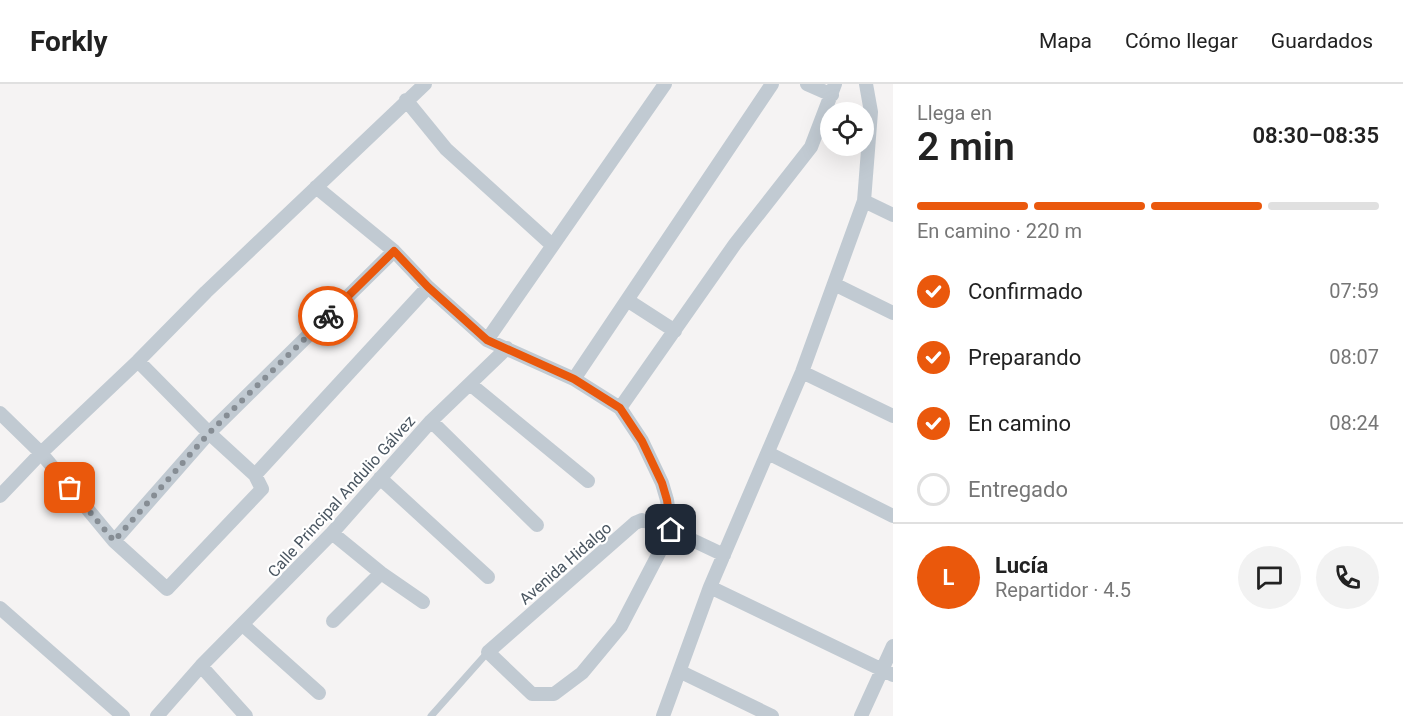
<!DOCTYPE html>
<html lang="es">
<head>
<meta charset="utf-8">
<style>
  :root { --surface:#fff; --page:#f2f2f2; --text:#222; --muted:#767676; --line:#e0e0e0; --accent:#ea580c }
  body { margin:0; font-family:Roboto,sans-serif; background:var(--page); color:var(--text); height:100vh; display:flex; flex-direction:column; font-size:22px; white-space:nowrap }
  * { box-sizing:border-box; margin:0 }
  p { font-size:20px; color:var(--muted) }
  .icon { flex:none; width:33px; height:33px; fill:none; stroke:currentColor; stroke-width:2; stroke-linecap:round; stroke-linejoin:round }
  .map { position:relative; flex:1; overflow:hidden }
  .panel { display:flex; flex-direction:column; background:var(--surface); width:510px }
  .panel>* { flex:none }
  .fabs { position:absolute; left:820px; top:18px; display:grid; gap:12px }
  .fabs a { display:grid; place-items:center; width:54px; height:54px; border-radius:50%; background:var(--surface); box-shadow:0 6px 24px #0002; font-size:30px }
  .pin { position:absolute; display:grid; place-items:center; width:51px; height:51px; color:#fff; margin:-26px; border-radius:12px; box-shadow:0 3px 9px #0006 }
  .courier { position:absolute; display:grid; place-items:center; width:60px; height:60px; margin:-30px; border:4px solid #ea580c; border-radius:50%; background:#fff; color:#222; box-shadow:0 2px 8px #0007 }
  .overview em { font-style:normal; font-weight:600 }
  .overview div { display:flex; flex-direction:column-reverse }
  .overview { display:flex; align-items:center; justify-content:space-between; height:102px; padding:0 24px }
  h1 { font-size:39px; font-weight:600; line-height:45px }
  .bar { display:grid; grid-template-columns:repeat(4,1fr); gap:9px 6px; align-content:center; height:72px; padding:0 24px }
  .bar i { height:8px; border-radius:4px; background:var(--line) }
  .bar .active { background:var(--accent) }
  .bar p { grid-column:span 4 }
  .line { display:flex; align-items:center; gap:15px; padding:0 24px; border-top:2px solid var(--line) }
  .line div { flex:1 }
  .round { display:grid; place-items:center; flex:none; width:63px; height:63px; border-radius:32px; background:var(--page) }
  ol { padding:0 24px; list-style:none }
  li { display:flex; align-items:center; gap:18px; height:66px }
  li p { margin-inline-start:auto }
  li .icon { padding:6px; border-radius:50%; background:var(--accent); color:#fff; stroke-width:4 }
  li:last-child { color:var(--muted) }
  li i { width:33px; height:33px; border:3px solid var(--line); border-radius:50% }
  header { display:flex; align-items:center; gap:36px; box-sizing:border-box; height:84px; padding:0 30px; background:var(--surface); border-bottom:2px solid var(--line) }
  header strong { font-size:28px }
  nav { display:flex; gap:33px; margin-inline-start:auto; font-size:21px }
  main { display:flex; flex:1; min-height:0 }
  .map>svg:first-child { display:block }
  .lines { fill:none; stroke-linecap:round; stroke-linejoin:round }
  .service { stroke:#c1cad2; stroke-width:7 }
  .minor { stroke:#c1cad2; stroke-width:14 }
  .done { stroke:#868d94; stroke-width:6; stroke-dasharray:0 10.8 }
  .route { stroke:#ea580c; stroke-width:8 }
  .labels { text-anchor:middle; stroke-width:4.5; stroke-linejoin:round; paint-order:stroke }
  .street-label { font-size:16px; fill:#4a5661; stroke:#fff }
</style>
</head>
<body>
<header>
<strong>Forkly</strong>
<nav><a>Mapa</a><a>Cómo llegar</a><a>Guardados</a></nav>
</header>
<main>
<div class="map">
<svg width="893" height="632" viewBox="0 0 893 632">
  <rect width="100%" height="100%" fill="#f5f3f3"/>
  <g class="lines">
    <path class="service" d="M 431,632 L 488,568"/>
    <path class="minor" d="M 807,0 L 832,11
      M 406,16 L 446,65 L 552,161
      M 316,103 L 394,167 L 428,203 L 487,256 L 574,295 L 620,324 L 642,357 L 662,399 L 667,416 L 671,446
      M 864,117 L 893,131
      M 834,200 L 893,229
      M 627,216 L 675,247
      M 487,256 L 665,0
      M 138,277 L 209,349 L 255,391
      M 802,288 L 893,332
      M 574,295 L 772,0
      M 470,300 L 588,397
      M 620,324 L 735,160 L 811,63 L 835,0
      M 0,329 L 41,369 L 114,457 L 209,349 L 394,167
      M 431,337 L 537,441
      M 768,369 L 893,432
      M 380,394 L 488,493
      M 0,412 L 41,369 L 138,277 L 206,208 L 425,0
      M 671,446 L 621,542 L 582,589 L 554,610 L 532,610 L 488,568 L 635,439 L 642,436 L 671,446 L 724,471
      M 332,449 L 381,489 L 423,518
      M 114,457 L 167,505 L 262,405 L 255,391 L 428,203
      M 710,503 L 893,591
      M 0,524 L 123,632
      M 333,537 L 381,489
      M 243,541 L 319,609
      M 201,582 L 246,632
      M 681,588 L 772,632
      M 157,632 L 201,582 L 332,449 L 431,337 L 507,264
      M 663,632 L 710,503 L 802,288 L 864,117 L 871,28 L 866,0
      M 861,632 L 893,562"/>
  </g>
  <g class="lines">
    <path class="done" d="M 70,404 L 114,457 L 209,349 L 328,232"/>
    <path class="route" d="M 328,232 L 394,167 L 428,203 L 487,256 L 574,295 L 620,324 L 642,357 L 662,399 L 667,416 L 671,446"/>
  </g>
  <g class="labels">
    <g class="street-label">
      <text transform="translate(341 412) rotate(-48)" y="6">Calle Principal Andulio Gálvez</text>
      <text transform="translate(565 479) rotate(-41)" y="6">Avenida Hidalgo</text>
    </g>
  </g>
</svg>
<div class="fabs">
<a><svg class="icon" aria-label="locate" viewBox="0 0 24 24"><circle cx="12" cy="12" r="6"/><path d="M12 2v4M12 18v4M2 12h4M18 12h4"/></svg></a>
</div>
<div class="pin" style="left:70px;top:404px;background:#ea580c"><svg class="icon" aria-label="bag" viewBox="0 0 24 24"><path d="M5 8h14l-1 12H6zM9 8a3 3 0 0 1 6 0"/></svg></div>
<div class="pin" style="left:671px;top:446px;background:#1f2937"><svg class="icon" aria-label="home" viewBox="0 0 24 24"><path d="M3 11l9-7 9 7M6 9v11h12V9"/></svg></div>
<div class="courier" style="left:328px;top:232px"><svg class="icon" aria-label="bike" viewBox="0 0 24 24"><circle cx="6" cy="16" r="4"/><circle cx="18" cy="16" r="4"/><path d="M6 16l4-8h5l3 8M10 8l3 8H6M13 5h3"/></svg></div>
</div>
<section class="panel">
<div class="overview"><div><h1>2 min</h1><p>Llega en</p></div><em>08:30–08:35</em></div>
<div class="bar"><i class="active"></i><i class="active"></i><i class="active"></i><i></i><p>En camino · 220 m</p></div>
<ol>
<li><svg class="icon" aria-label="check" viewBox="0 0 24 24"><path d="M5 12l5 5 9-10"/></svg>Confirmado<p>07:59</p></li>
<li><svg class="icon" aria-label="check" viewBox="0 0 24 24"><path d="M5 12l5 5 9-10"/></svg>Preparando<p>08:07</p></li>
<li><svg class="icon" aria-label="check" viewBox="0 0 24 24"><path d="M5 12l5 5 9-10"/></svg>En camino<p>08:24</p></li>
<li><i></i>Entregado</li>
</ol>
<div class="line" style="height:108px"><b class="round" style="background:var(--accent);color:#fff">L</b><div><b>Lucía</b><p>Repartidor · 4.5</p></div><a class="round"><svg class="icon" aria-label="chat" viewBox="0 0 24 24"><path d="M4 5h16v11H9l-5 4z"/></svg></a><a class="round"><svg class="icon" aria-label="phone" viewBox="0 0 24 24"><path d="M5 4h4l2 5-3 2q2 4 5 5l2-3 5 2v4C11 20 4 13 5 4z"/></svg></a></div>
</section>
</main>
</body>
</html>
